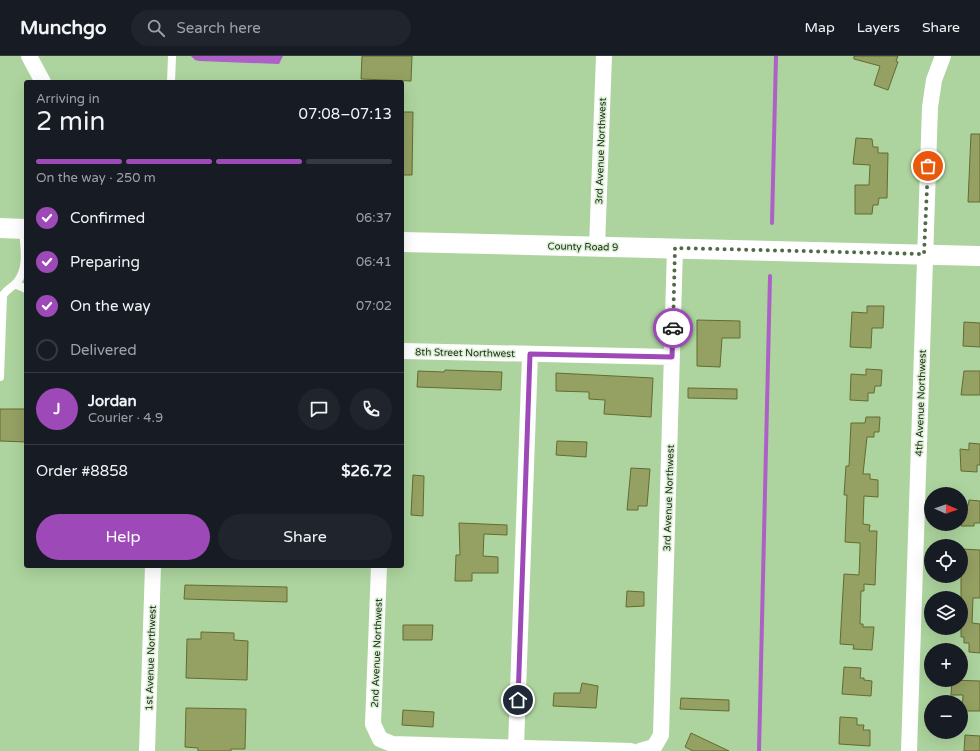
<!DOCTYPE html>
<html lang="en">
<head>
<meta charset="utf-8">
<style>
  :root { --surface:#171b24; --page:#20242c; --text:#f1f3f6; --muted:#9ea1a6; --line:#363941; --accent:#9d4ab8 }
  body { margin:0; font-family:"Varela Round",sans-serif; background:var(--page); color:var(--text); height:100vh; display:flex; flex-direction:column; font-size:15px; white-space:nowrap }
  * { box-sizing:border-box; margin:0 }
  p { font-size:13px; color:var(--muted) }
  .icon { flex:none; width:22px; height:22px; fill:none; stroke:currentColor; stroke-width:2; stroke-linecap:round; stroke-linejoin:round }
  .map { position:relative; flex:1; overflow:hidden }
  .drawer { position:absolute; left:24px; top:24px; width:380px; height:488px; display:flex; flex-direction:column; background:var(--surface); border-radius:4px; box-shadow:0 4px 16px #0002 }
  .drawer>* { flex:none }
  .needle { width:26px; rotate:92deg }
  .buttons { position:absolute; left:924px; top:431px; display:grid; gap:8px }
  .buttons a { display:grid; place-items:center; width:44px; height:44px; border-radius:50%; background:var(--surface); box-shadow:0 4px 16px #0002; font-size:20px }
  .pin { position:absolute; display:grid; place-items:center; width:34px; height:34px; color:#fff; margin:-17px; border:2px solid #fff; border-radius:50%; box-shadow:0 1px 4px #0007 }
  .courier { position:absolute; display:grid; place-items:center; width:40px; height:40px; margin:-20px; border:3px solid #9d4ab8; border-radius:50%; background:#fff; color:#222; box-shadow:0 1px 5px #0007 }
  .head em { font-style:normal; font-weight:600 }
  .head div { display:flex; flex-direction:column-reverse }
  .head { display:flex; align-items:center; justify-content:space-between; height:68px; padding:0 12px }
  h1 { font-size:26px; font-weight:600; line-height:30px }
  .bar { display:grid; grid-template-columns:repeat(4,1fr); gap:6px 4px; align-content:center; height:48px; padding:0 12px }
  .bar i { height:5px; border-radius:3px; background:var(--line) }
  .bar .on { background:var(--accent) }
  .bar p { grid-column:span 4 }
  .line { display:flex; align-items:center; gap:10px; padding:0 12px; border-top:1px solid var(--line) }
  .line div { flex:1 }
  .round { display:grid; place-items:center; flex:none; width:42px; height:42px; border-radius:21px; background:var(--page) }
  ol { padding:0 12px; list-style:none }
  li { display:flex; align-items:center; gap:12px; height:44px }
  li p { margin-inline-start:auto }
  li .icon { padding:4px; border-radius:50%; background:var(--accent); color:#fff; stroke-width:4 }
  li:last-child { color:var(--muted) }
  li i { width:22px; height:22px; border:2px solid var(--line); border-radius:50% }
  .action { display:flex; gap:8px; margin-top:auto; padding:8px 12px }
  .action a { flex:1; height:46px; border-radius:24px; background:var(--accent); color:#fff; font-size:16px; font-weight:600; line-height:46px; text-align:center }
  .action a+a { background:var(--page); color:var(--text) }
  header { display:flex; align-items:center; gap:24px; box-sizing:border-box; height:56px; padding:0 20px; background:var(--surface); border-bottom:1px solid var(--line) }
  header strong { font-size:19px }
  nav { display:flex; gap:22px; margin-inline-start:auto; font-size:14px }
  .search { width:280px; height:36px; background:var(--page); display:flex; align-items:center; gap:10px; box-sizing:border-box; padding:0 14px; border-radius:22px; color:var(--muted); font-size:15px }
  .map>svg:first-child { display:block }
  .water { fill:#ad60c6 }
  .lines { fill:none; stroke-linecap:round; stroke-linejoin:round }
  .stream { stroke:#ad60c6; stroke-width:4 }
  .building { fill:#95a063; stroke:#626c30 }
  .service { stroke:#fff; stroke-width:8 }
  .minor { stroke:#fff; stroke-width:16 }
  .tertiary { stroke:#fff; stroke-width:20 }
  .done { stroke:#516948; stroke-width:4; stroke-dasharray:0 7.2 }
  .route { stroke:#9d4ab8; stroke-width:5 }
  .labels { text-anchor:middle; stroke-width:3; stroke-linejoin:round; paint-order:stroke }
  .street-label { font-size:10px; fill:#202f1a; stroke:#daeed3 }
</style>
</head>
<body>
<header>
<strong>Munchgo</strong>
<div class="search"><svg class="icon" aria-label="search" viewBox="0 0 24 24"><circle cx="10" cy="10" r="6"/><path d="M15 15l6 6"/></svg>Search here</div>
<nav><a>Map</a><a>Layers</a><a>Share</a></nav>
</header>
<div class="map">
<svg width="980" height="695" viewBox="0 0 980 695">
  <rect width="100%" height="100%" fill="#add49e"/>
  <path class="water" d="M 191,0 L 283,0 L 279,8 L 199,5 L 195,4 Z"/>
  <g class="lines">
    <path class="stream" d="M 772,167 L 776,0
      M 759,695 L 770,220"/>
  </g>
  <path class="building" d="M 362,0 L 412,0 L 411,25 L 361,23 Z
    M 854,0 L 898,0 L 896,5 L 898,6 L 888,34 L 874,29 L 880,10 L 854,3 Z
    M 402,56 L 413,56 L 412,119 L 402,119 Z
    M 971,78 L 980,78 L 980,146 L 968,146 Z
    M 856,82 L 872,83 L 873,91 L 878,91 L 878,97 L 888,97 L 887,142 L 879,142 L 878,149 L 873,149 L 872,158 L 855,158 L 855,129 L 869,129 L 870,109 L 853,108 Z
    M 867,250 L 884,250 L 883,272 L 872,272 L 871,292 L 850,291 L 852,256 L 867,257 Z
    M 697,264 L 740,265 L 740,282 L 722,282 L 720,311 L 697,310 Z
    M 964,266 L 980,267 L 980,291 L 963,290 Z
    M 866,313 L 882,314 L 881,330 L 875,330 L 874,337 L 868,337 L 868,345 L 850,344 L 851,318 L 866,319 Z
    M 445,314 L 502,316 L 501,334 L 417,331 L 418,315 L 444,316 Z
    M 964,315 L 980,315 L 980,339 L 961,339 Z
    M 556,317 L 653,322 L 651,361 L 604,358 L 605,344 L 589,343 L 589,336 L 556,335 Z
    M 688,332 L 737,333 L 737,343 L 688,342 Z
    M 0,353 L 26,353 L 26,386 L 0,385 Z
    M 866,361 L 880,361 L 879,376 L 874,376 L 874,381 L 867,381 L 863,418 L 870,418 L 870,423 L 878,424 L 878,441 L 864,440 L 863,468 L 870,469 L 869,475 L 877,475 L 875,529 L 864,528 L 864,535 L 861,535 L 860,568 L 863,568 L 863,571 L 874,571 L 872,594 L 853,593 L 854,589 L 840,588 L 844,518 L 859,519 L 860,492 L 860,487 L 845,486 L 847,439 L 844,439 L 846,410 L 849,410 L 851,367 L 865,367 Z
    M 557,385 L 587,386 L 586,401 L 556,399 Z
    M 969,387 L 980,388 L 980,409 L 977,409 L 977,416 L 961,415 L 960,393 L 969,394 Z
    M 631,412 L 650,413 L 647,450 L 638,450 L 638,454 L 627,454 Z
    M 413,419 L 424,420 L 423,460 L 411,459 Z
    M 969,444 L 980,445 L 980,467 L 974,467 L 974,470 L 961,470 L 961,450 L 968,450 Z
    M 459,467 L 507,469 L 507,479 L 484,478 L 483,500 L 498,501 L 498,517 L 472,517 L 472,525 L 455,525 L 456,499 L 460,499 Z
    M 961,493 L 980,494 L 980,542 L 973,542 L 972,567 L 980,568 L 980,597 L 969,596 L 969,587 L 964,587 L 964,581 L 961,581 Z
    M 185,529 L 287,531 L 287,546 L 184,543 Z
    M 627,535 L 644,536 L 644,550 L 626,551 Z
    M 403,569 L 433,569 L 432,584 L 403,584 Z
    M 201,576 L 234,577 L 234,584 L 248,585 L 247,624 L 186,622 L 187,583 L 201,583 Z
    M 844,611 L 861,612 L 860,622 L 864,622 L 864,624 L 872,625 L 871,640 L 842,638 Z
    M 952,624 L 980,625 L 980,655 L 962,655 L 963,639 L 951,639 Z
    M 582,627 L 598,630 L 596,652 L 553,650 L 554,637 L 580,637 Z
    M 681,642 L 729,644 L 729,655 L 680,653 Z
    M 186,652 L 246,653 L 245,693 L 231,693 L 231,695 L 198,695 L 198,692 L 185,691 Z
    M 403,654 L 434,656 L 433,671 L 402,669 Z
    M 840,661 L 857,662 L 857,669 L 864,669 L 863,674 L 870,674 L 870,690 L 839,688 Z
    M 691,677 L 729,695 L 693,695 L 685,691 Z
    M 965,679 L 980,680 L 980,695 L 964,695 Z"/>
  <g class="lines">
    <path class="service" d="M 171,26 L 172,0
      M 15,228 L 26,233
      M 0,321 L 3,239 C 7,233 13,231 17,226 C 29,211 24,191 23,173"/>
    <path class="minor" d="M 29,0 L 43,26
      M 597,191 L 604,0
      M 402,295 L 672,301
      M 379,510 L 373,668 L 380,683 L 392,688 L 631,695
      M 516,691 L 530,298
      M 147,695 L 153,510
      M 640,695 L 654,691 L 661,679 L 675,192
      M 909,695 L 930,51 L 934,24 L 943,0"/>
    <path class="tertiary" d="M 0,172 L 26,173
      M 402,186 L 980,200"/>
  </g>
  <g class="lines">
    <path class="done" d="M 673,272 L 675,192 L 924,198 L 928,110"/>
    <path class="route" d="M 518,644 L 530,298 L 672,301 L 673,272"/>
  </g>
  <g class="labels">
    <g class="street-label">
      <text transform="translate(600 95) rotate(-88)" y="4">3rd Avenue Northwest</text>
      <text transform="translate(583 190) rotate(1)" y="4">County Road 9</text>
      <text transform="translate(465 296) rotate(1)" y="4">8th Street Northwest</text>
      <text transform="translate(920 347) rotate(-88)" y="4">4th Avenue Northwest</text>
      <text transform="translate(668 442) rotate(-88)" y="4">3rd Avenue Northwest</text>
      <text transform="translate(376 597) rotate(-88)" y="4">2nd Avenue Northwest</text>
      <text transform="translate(150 602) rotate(-88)" y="4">1st Avenue Northwest</text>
    </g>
  </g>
</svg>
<div class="buttons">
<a><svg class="needle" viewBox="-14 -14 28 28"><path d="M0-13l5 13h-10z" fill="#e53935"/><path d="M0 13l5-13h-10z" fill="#9ea1a6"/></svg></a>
<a><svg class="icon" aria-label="locate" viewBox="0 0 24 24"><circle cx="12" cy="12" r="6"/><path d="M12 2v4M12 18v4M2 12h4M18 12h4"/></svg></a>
<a><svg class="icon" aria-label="layers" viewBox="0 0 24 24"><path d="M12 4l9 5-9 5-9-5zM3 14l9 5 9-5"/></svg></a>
<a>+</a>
<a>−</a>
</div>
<div class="pin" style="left:928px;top:110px;background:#ea580c"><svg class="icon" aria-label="bag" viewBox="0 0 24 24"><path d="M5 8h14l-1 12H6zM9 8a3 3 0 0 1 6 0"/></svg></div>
<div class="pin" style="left:518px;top:644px;background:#1f2937"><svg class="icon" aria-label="home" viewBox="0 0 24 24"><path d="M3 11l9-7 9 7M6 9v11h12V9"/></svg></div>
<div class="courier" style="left:673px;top:272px"><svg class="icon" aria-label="car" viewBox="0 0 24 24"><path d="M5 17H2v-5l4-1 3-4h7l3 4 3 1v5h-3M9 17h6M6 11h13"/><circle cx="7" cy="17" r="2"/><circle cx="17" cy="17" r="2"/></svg></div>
<section class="drawer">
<div class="head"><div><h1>2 min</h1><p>Arriving in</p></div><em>07:08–07:13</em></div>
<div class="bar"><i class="on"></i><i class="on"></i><i class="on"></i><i></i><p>On the way · 250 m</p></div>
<ol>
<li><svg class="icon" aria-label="check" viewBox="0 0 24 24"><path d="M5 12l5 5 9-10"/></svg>Confirmed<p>06:37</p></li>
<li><svg class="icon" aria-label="check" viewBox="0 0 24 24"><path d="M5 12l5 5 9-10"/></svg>Preparing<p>06:41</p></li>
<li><svg class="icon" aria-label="check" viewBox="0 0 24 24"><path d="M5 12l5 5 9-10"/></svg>On the way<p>07:02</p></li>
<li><i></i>Delivered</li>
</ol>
<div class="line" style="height:72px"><b class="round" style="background:var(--accent);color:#fff">J</b><div><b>Jordan</b><p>Courier · 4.9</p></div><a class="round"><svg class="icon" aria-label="chat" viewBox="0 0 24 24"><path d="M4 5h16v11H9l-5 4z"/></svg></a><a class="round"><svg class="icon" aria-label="phone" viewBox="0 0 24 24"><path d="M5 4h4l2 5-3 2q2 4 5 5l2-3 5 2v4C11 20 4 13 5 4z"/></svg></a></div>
<div class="line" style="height:52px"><div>Order #8858</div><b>$26.72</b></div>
<div class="action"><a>Help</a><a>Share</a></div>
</section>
</div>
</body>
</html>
